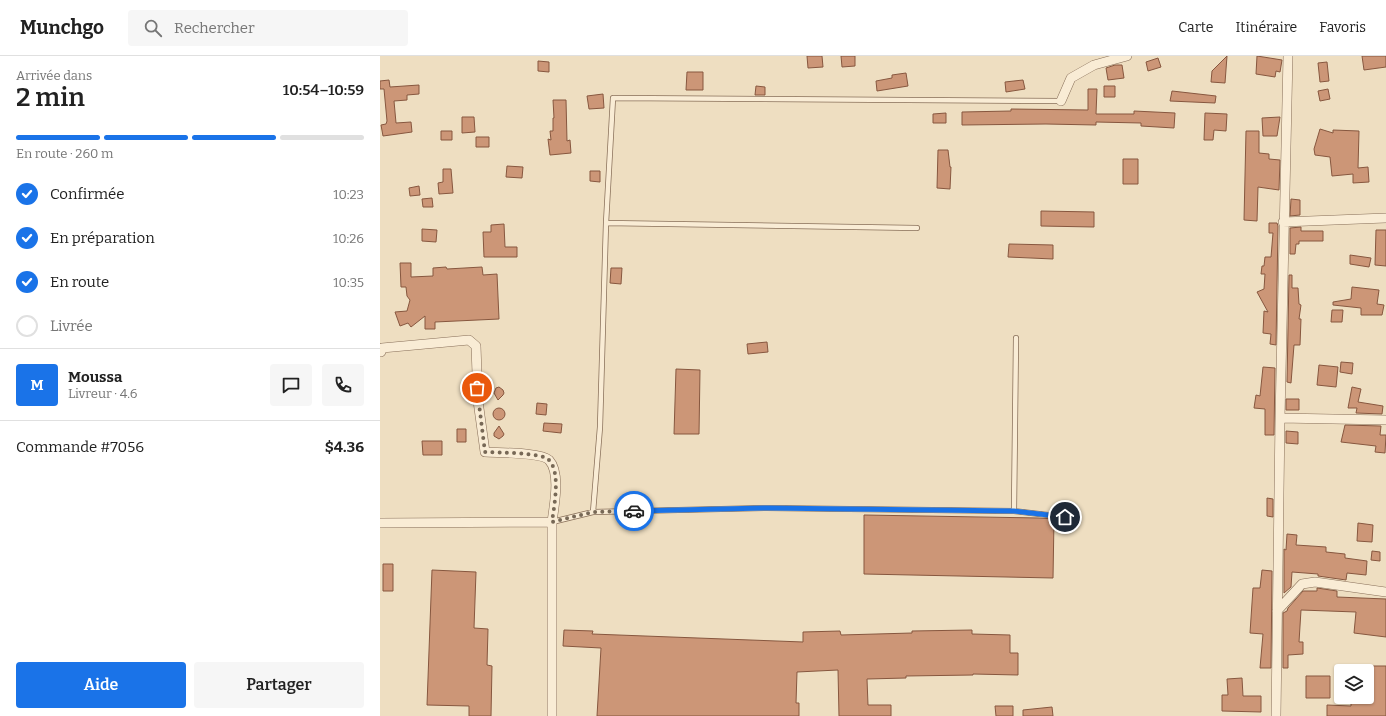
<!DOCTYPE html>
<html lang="fr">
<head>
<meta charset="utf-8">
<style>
  :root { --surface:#fff; --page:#f6f6f6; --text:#222; --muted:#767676; --line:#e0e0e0; --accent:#1a73e8 }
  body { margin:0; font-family:Bitter,serif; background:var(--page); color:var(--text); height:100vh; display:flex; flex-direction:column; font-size:15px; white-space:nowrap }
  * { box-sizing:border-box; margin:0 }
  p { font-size:13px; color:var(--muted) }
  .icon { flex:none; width:22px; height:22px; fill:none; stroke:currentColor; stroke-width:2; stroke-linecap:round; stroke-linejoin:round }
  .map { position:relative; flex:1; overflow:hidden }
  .side { display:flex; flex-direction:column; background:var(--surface); width:380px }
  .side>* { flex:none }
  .controls { position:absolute; left:954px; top:608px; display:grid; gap:8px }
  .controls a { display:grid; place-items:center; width:40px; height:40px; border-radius:4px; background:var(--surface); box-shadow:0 1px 3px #0004; font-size:20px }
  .pin { position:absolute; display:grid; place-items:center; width:34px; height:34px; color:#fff; margin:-17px; border:2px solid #fff; border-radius:50%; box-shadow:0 1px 4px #0007 }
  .courier { position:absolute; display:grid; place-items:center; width:40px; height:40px; margin:-20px; border:3px solid #1a73e8; border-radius:50%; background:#fff; color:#222; box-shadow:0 1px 5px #0007 }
  .summary em { font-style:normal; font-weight:600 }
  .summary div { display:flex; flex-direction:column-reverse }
  .summary { display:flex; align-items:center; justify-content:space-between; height:68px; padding:0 16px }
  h1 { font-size:26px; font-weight:600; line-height:30px }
  .bar { display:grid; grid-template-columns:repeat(4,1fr); gap:6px 4px; align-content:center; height:48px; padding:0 16px }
  .bar i { height:5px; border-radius:3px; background:var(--line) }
  .bar .current { background:var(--accent) }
  .bar p { grid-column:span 4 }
  .line { display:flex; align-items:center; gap:10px; padding:0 16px; border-top:1px solid var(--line) }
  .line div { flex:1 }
  .round { display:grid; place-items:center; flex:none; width:42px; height:42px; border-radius:4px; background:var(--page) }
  ol { padding:0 16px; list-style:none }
  li { display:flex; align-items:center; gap:12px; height:44px }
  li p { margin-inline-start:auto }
  li .icon { padding:4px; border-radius:50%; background:var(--accent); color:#fff; stroke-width:4 }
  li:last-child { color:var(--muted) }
  li i { width:22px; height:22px; border:2px solid var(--line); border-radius:50% }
  .button { display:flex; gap:8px; margin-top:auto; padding:8px 16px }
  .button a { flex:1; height:46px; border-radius:4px; background:var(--accent); color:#fff; font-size:16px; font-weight:600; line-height:46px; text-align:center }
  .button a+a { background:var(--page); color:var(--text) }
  header { display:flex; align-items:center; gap:24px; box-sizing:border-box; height:56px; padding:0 20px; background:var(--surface); border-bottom:1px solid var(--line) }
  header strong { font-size:19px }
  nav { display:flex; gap:22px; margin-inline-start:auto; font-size:14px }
  .search { width:280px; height:36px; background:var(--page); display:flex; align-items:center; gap:10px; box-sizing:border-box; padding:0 14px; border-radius:4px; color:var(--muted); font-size:15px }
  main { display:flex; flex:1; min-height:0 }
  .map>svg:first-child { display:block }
  .building { fill:#cc9677; stroke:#87573f }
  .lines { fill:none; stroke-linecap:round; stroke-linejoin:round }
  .lane-casing { stroke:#886f59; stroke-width:6 }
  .street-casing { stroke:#886f59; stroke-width:10 }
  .lane { stroke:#f9ecd5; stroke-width:4.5 }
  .street { stroke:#f9ecd5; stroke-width:9 }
  .done { stroke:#776856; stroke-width:4; stroke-dasharray:0 7.2 }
  .route { stroke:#1a73e8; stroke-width:5 }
</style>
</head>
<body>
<header>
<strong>Munchgo</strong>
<div class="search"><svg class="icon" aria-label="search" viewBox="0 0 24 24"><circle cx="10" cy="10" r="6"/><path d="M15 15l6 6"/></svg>Rechercher</div>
<nav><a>Carte</a><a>Itinéraire</a><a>Favoris</a></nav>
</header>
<main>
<section class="side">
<div class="summary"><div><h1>2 min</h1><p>Arrivée dans</p></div><em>10:54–10:59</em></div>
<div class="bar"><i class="current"></i><i class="current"></i><i class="current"></i><i></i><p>En route · 260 m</p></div>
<ol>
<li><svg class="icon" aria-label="check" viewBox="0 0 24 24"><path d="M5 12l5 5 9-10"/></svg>Confirmée<p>10:23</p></li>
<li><svg class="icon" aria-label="check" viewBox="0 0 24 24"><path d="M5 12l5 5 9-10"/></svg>En préparation<p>10:26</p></li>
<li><svg class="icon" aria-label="check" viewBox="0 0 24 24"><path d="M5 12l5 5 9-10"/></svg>En route<p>10:35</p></li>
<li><i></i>Livrée</li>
</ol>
<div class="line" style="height:72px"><b class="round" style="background:var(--accent);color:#fff">M</b><div><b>Moussa</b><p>Livreur · 4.6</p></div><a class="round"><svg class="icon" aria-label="chat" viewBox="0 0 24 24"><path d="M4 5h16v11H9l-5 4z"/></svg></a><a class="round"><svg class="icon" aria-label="phone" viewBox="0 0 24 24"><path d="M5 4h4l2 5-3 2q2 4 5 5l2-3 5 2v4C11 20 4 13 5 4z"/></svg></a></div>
<div class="line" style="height:52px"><div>Commande #7056</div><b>$4.36</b></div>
<div class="button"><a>Aide</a><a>Partager</a></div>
</section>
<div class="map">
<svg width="1006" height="660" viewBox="0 0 1006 660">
  <rect width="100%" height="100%" fill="#eedec1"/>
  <path class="building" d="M 427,0 L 442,0 L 443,11 L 428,12 Z
    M 461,0 L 475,0 L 475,10 L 462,11 Z
    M 847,0 L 845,27 L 831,26 L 832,15 Z
    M 877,0 L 902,4 L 900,16 L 896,15 L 895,21 L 876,18 Z
    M 982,0 L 1006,0 L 1006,11 L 984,14 Z
    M 778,2 L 781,11 L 768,15 L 766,6 Z
    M 158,5 L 169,6 L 169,16 L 158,15 Z
    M 947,6 L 949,25 L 940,26 L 938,7 Z
    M 735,9 L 742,9 L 744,22 L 728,24 L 726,12 Z
    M 307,16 L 323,16 L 323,34 L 306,34 Z
    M 526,17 L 528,30 L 497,35 L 496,25 L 512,22 L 512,19 Z
    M 9,24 L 10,31 L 39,29 L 39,38 L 27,39 L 27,44 L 14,45 L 16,67 L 31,66 L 32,76 L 3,80 L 1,69 L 6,68 L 7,65 L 4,33 L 0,33 L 0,25 Z
    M 643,24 L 645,33 L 626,36 L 625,26 Z
    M 376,30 L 385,31 L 385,39 L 375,39 Z
    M 724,30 L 735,30 L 735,41 L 724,41 Z
    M 708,33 L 717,33 L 716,58 L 754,58 L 754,55 L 795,57 L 794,72 L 761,70 L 761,67 L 716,66 L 716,69 L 666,68 L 582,69 L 582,56 L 631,55 L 631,53 L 708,54 Z
    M 948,33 L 950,43 L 940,45 L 938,35 Z
    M 792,35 L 836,40 L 835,47 L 790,45 Z
    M 223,38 L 224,52 L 209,53 L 207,40 Z
    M 173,44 L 186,44 L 187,85 L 190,84 L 191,97 L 170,99 L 168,83 L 171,84 L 170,75 L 173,75 L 173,62 L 174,62 Z
    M 566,57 L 566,67 L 553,67 L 553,58 Z
    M 825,57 L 847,58 L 846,75 L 834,74 L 833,84 L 824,84 Z
    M 82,61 L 94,61 L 95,76 L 82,77 Z
    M 900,61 L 897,80 L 883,80 L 882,62 Z
    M 940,73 L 953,77 L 953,74 L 979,75 L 978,112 L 988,111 L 989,126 L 973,127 L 973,118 L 952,120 L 950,101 L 935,99 L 934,93 Z
    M 61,75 L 72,75 L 72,84 L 61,84 Z
    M 866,75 L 879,75 L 879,97 L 889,98 L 889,103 L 900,104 L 899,134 L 878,131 L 877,165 L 864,164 Z
    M 96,81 L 109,81 L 109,91 L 96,91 Z
    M 558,94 L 568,94 L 570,111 L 571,111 L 570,133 L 557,132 Z
    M 743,103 L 758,103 L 758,128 L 743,128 Z
    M 127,110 L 143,111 L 142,122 L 126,121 Z
    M 63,113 L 71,113 L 73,137 L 59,138 L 58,127 L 63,126 Z
    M 210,115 L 220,115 L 220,126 L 210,125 Z
    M 39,130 L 40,139 L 30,140 L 29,132 Z
    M 52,142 L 53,151 L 43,151 L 42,143 Z
    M 911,143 L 920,144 L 920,159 L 910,160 Z
    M 661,155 L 714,156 L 714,171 L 661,170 Z
    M 889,167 L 897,167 L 898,170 L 896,289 L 890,288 L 891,278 L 883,277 L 884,255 L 888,256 L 877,236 L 884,233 L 885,218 L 881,218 L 882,210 L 884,210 L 885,201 L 891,201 L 893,177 L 889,177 Z
    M 124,168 L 125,191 L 137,191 L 137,201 L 104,201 L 103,176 L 111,176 L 111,169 Z
    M 921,171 L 921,175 L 943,175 L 943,185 L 919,185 L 919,188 L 916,188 L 915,198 L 910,198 L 910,172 Z
    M 42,173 L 57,174 L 56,186 L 42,185 Z
    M 996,174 L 1006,174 L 1006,210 L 995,209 Z
    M 629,188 L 673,189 L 673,203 L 628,201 Z
    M 970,199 L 991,202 L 989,211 L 970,208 Z
    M 20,207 L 31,207 L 31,221 L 53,220 L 53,212 L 66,211 L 67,213 L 102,211 L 103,219 L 117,218 L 119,263 L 55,266 L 55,273 L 45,273 L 45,260 L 31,271 L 28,267 L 20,270 L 15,256 L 27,255 L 30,244 L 27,240 L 26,231 L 21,231 Z
    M 231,212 L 242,212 L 241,228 L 230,227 Z
    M 909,219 L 912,219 L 912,232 L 918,232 L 919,248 L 921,249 L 919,263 L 921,263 L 920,289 L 914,289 L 911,327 L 907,326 Z
    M 972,231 L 999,234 L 997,248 L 1004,249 L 1002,259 L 981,259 L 981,252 L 953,249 L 953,246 L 971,243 Z
    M 952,254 L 963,254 L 962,266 L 951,266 Z
    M 387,286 L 388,296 L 368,298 L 367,288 Z
    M 961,306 L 973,307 L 972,318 L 960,316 Z
    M 939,309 L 958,311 L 956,331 L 937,329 Z
    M 883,311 L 895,312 L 894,379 L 885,379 L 885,353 L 874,352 L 876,339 L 880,340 Z
    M 296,313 L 320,314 L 319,378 L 294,378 Z
    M 119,331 L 123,334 L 124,337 L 123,339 L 118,344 L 114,337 L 116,332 Z
    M 972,331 L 981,333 L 978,346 L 1003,350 L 1002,358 L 976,357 L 977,352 L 968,352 Z
    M 906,343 L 919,343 L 919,354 L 906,354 Z
    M 157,347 L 167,348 L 166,359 L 156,358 Z
    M113 358a6 6 0 1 1 12 0a6 6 0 1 1-12 0Z
    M 164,367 L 182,368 L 181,377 L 163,375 Z
    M 965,369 L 1001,370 L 1000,379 L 1006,379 L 1005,397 L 995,396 L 996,390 L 961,386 Z
    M 119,370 L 124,378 L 123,380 L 119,383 L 114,380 L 114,377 Z
    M 77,373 L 86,373 L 86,386 L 77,386 Z
    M 906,375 L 918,376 L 918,388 L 906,387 Z
    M 42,385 L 62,385 L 62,399 L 43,399 Z
    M 887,442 L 893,443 L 893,461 L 887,460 Z
    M 484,459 L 659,462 L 674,463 L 673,522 L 484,518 Z
    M 978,467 L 993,469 L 992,486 L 977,485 Z
    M 907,478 L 917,479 L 916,489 L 946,491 L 946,496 L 965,498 L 965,502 L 987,505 L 986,519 L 967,517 L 966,524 L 938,520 L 938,518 L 912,516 L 911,531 L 904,537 L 904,493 L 906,494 Z
    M 992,495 L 1000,496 L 1000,505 L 991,504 Z
    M 3,508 L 13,508 L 13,535 L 3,535 Z
    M 52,514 L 96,516 L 94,572 L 108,573 L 107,609 L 112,610 L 111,660 L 89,660 L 89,650 L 47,649 Z
    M 882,514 L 892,515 L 891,612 L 880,612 L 883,578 L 870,577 L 873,532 L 880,532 Z
    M 937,532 L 957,535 L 957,541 L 1006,543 L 1006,581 L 974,577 L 976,556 L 921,554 L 919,586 L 923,586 L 923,598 L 908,599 L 908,612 L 903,612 L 903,557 L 907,555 L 908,552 L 923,535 L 937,535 Z
    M 184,574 L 213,575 L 212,578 L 423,586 L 423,576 L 460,575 L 461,579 L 532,577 L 532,575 L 592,574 L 592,578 L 630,579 L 630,597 L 638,597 L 638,619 L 593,618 L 593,619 L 526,620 L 526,622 L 487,623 L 488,649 L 511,649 L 511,660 L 459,660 L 458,614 L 417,616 L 416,647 L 419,647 L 419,660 L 217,660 L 221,592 L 183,590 Z
    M 987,610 L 1006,610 L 1006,660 L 947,660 L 947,649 L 971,650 L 971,641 L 987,641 Z
    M 926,620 L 950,620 L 950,642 L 926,642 Z
    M 862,622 L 863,640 L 881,640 L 881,656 L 842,655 L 842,639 L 848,639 L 847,623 Z
    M 615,650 L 633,650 L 633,660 L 616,660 Z
    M 672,651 L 673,660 L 643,660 L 643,654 Z"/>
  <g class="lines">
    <defs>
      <path id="lane" d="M 226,167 L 537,172
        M 634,455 L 636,282
        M 213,456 L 220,371 L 226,167 L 233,42 L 681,45
        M 172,466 L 213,456 L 387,452 L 634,455 L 685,461"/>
      <path id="street" d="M 681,45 L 691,22 L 714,9 L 747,0
        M 903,166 L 1006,162
        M 1,296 L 2,292 L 89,284 L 96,290 L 98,345 L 105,396 C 118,397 161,396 169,404 C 181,417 174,450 172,466
        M 900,362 L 1006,364
        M 0,467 L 172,466 L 172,660
        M 897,555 L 922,528 L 935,526 L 1006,536
        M 896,660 L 900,362 L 908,0"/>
    </defs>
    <use href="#lane" class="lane-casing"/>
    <use href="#street" class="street-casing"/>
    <use href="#lane" class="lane"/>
    <use href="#street" class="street"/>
  </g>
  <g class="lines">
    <path class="done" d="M 97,332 L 105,396 C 118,397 161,396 169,404 C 181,417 174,450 172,466 L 213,456 L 254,455"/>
    <path class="route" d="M 254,455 L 387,452 L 634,455 L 685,461"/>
  </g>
</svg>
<div class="controls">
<a><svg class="icon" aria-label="layers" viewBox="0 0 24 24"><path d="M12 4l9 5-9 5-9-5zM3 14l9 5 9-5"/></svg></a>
</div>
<div class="pin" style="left:97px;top:332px;background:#ea580c"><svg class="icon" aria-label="bag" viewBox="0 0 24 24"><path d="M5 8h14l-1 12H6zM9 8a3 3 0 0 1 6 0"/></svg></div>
<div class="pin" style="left:685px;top:461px;background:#1f2937"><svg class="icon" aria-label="home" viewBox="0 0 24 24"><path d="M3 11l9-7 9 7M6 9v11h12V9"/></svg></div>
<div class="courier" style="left:254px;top:455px"><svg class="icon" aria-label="car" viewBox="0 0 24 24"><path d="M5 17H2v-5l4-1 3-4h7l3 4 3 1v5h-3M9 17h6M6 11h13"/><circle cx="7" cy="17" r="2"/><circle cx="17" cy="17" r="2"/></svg></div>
</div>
</main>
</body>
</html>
